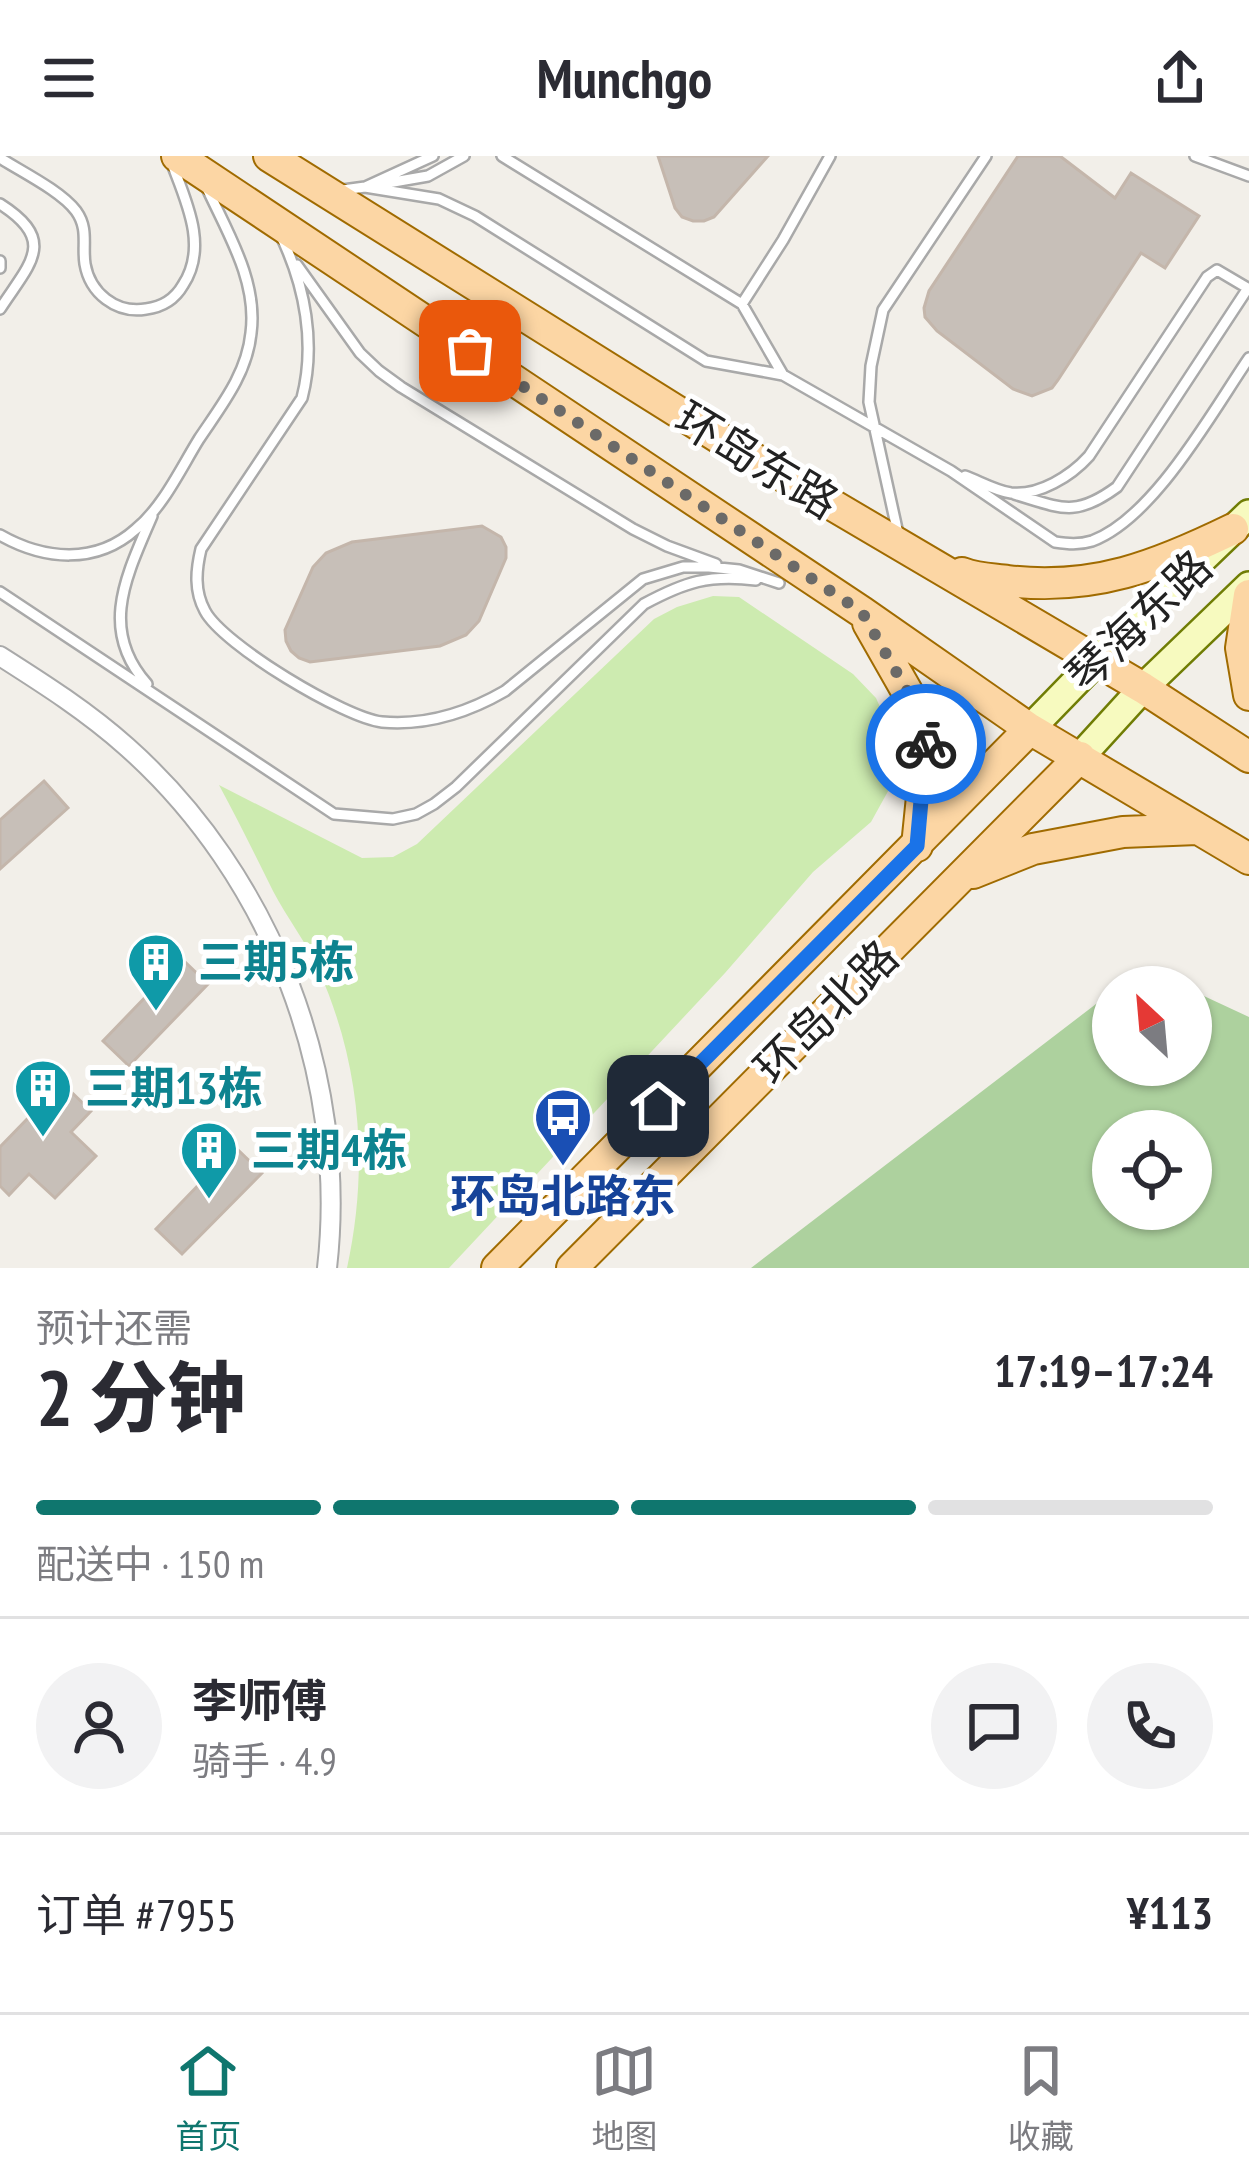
<!DOCTYPE html>
<html lang="zh">
<head>
<meta charset="utf-8">
<style>
  :root { --surface:#fff; --page:#f2f2f3; --text:#2b2b33; --muted:#7c7c81; --line:#e1e1e2; --accent:#0f766e }
  body { margin:0; font-family:"PT Sans Narrow","Noto Sans SC",sans-serif; background:var(--page); color:var(--text); height:100vh; display:flex; flex-direction:column; font-size:45px; white-space:nowrap }
  * { box-sizing:border-box; margin:0 }
  p { font-size:39px; color:var(--muted) }
  .icon { flex:none; width:66px; height:66px; fill:none; stroke:currentColor; stroke-width:2; stroke-linecap:round; stroke-linejoin:round }
  .map { position:relative; height:1112px; overflow:hidden }
  .sheet { display:flex; flex-direction:column; background:var(--surface); flex:1 }
  .sheet>* { flex:none }
  .needle { width:78px; rotate:334deg }
  .buttons { position:absolute; left:1092px; top:810px; display:grid; gap:24px }
  .buttons a { display:grid; place-items:center; width:120px; height:120px; border-radius:50%; background:var(--surface); box-shadow:0 3px 9px #0004; font-size:60px }
  .pin { position:absolute; display:grid; place-items:center; width:102px; height:102px; color:#fff; margin:-51px; border-radius:24px; box-shadow:0 6px 18px #0006 }
  .courier { position:absolute; display:grid; place-items:center; width:120px; height:120px; margin:-60px; border:9px solid #1a73e8; border-radius:50%; background:#fff; color:#222; box-shadow:0 3px 15px #0007 }
  .summary em { font-style:normal; font-weight:800 }
  .summary div { display:flex; flex-direction:column-reverse }
  .summary { display:flex; align-items:center; justify-content:space-between; height:204px; padding:0 36px }
  h1 { font-size:78px; font-weight:800; line-height:90px }
  .bar { display:grid; grid-template-columns:repeat(4,1fr); gap:18px 12px; align-content:center; height:144px; padding:0 36px }
  .bar i { height:15px; border-radius:9px; background:var(--line) }
  .bar .on { background:var(--accent) }
  .bar p { grid-column:span 4 }
  .line { display:flex; align-items:center; gap:30px; padding:0 36px; border-top:3px solid var(--line) }
  .line div { flex:1 }
  .round { display:grid; place-items:center; flex:none; width:126px; height:126px; border-radius:63px; background:var(--page) }
  header { display:flex; justify-content:space-between; align-items:center; height:156px; padding:0 36px; background:var(--surface); font-size:54px; font-weight:800 }
  .tab-bar { display:flex; justify-content:space-around; align-items:center; height:168px; border-top:3px solid var(--line); background:var(--surface); font-size:33px; color:var(--muted) }
  .tab-bar a { display:grid; justify-items:center; gap:6px }
  .tab-bar .on { color:var(--accent) }
  .map>svg:first-child { display:block }
  .grass { fill:#cdebb0 }
  .forest { fill:#add19e; fill-rule:evenodd }
  .building { fill:#c7bfb8; stroke:#c4b6ab; stroke-width:3 }
  .lines { fill:none; stroke-linecap:round; stroke-linejoin:round }
  .service-casing { stroke:#a9a9a9; stroke-width:14 }
  .minor-casing { stroke:#a9a9a9; stroke-width:22 }
  .secondary-casing { stroke:#707d05; stroke-width:32 }
  .primary-casing { stroke:#a06b00; stroke-width:34 }
  .service { stroke:#fff; stroke-width:9 }
  .minor { stroke:#fff; stroke-width:18 }
  .secondary { stroke:#f7fabf; stroke-width:27 }
  .primary { stroke:#fcd6a4; stroke-width:30 }
  .done { stroke:#6b6a68; stroke-width:12; stroke-dasharray:0 21.6 }
  .route { stroke:#1a73e8; stroke-width:15 }
  .labels { text-anchor:middle; stroke-width:10; stroke-linejoin:round; paint-order:stroke }
  .street-label { font-size:45px; fill:#222; stroke:#fff }
  .culture-label { font-size:45px; font-weight:bold; fill:#0d838f; stroke:#fff; text-anchor:start }
  .transit-label { font-size:45px; font-weight:bold; fill:#164399; stroke:#fff }
</style>
</head>
<body>
<header><svg class="icon" aria-label="menu" viewBox="0 0 24 24"><path d="M4 6h16M4 12h16M4 18h16"/></svg>Munchgo<svg class="icon" aria-label="share" viewBox="0 0 24 24"><path d="M12 15V3M7 8l5-5 5 5M5 13v7h14v-7"/></svg></header>
<div class="map">
<svg width="1249" height="1112" viewBox="0 0 1249 1112">
  <rect width="100%" height="100%" fill="#f2efe9"/>
  <path class="grass" d="M 713,440 L 739,441 L 853,518 L 876,542 L 889,571 L 895,601 L 892,628 L 871,666 L 813,716 L 725,817 L 449,1112 L 347,1112 C 369,1012 361,909 319,815 C 307,787 287,762 273,735 C 255,699 238,664 219,629 L 362,702 L 393,701 L 417,688 L 654,463 L 677,451 Z"/>
  <path class="forest" d="M 1191,834 L 1249,861 L 1249,1112 L 751,1112 L 1113,835 L 1113,909 L 1191,909 ZM 1113,975 L 1191,975 L 1191,1053 L 1113,1053 Z"/>
  <path class="building" d="M 658,0 L 768,0 L 714,61 L 704,65 L 693,65 L 682,61 L 675,52 Z
    M 1018,0 L 1060,0 L 1115,42 L 1131,17 L 1199,60 L 1165,112 L 1141,97 L 1058,224 L 1052,232 L 1032,240 L 1013,233 L 937,175 L 925,161 L 924,152 L 929,135 Z
    M 482,370 L 501,381 L 506,391 L 506,402 L 479,465 L 466,479 L 440,490 L 310,506 L 299,502 L 291,495 L 286,485 L 285,474 L 313,411 L 326,397 L 352,386 Z
    M 44,625 L 68,652 L 0,713 L 0,664 Z
    M 182,803 L 208,828 L 129,910 L 103,885 Z
    M 62,927 L 91,955 L 71,976 L 96,1000 L 55,1042 L 29,1018 L 9,1039 L 0,1030 L 0,991 Z
    M 235,991 L 262,1017 L 182,1098 L 156,1073 Z"/>
  <g class="lines">
    <defs>
      <path id="service" d="M 502,0 L 742,148
        M 1195,0 L 1249,20
        M 0,2 C 22,16 61,35 76,55 C 89,73 82,89 85,108 C 90,137 116,158 146,153 C 162,151 175,143 183,129 C 209,90 185,43 171,5
        M 382,28 L 428,20 L 464,0
        M 365,31 L 439,43 L 475,60 L 706,205 L 783,219 L 951,315 L 1055,386 C 1068,388 1079,389 1092,385 C 1154,362 1212,256 1249,202
        M 343,34 L 365,31 L 433,0
        M 0,48 C 58,85 30,107 0,153
        M 281,80 C 305,130 316,188 302,242 L 201,393 C 196,414 194,435 205,455 C 223,489 345,562 382,566 C 427,570 467,557 505,535 L 643,423 L 683,411 L 709,411 L 739,414 L 779,427
        M 0,105 L 0,112
        M 297,109 L 360,197 L 379,215 L 401,231 L 633,373 L 667,390 L 716,408
        M 783,219 L 742,148 L 783,84 L 830,0
        M 965,320 C 979,325 996,335 1011,337 C 1039,340 1071,320 1089,300 L 1207,121 L 1217,114 L 1249,133
        M 1014,338 C 1061,352 1075,362 1117,331 L 1248,132
        M 0,379 C 44,404 96,409 136,373 C 163,351 181,312 199,283 C 221,250 247,218 251,177 C 258,125 227,76 206,30
        M 899,382 L 869,246 L 871,210 L 883,154 L 986,0
        M 0,436 L 334,658 L 393,663 L 416,658 L 434,648 L 456,631 L 644,448 C 685,426 709,418 756,424
        M 147,528 C 98,473 127,419 152,360"/>
      <path id="minor" d="M 0,500 C 44,528 88,556 127,591 C 271,719 349,920 327,1112"/>
      <path id="secondary" d="M 1030,573 L 1096,505 L 1249,358
        M 1080,601 L 1143,532 L 1249,430"/>
      <path id="primary" d="M 177,0 L 862,456 L 1030,573 L 1249,703
        M 269,0 L 734,291 L 1143,532 L 1249,601
        M 962,417 C 977,423 993,423 1008,425 C 1094,435 1157,410 1233,373
        M 1249,439 L 1241,492 L 1249,539
        M 868,467 L 909,539 L 927,592 L 917,690
        M 973,717 L 1033,693 L 1123,676 L 1197,673
        M 497,1112 L 1030,573
        M 572,1112 L 1080,601"/>
    </defs>
    <use href="#service" class="service-casing"/>
    <use href="#minor" class="minor-casing"/>
    <use href="#secondary" class="secondary-casing"/>
    <use href="#primary" class="primary-casing"/>
    <use href="#service" class="service"/>
    <use href="#minor" class="minor"/>
    <use href="#secondary" class="secondary"/>
    <use href="#primary" class="primary"/>
  </g>
  <g class="lines">
    <path class="done" d="M 470,195 L 862,456 L 909,538 L 926,588"/>
    <path class="route" d="M 658,950 L 917,690 L 926,588"/>
  </g>
  <defs>
    <symbol id="building-pin" viewBox="-11 -11 22 30"><path d="M0 17L-7.5 6A9.5 9.5 0 1 1 7.5 6Z" fill="#0f9aa8" stroke="#fff"/><path d="M-4-6H4V6H1V3H-1V6H-4ZM-2.5-4.3h1.7v1.8h-1.7ZM.8-4.3h1.7v1.8H.8ZM-2.5-1h1.7V.8h-1.7ZM.8-1h1.7V.8H.8Z" fill="#fff"/></symbol>
    <symbol id="bus-pin" viewBox="-11 -11 22 30"><path d="M0 17L-7.5 6A9.5 9.5 0 1 1 7.5 6Z" fill="#1a4fb4" stroke="#fff"/><path d="M-5-6H5V4H4V6H2V4H-2V6H-4V4H-5ZM-3.5-4V0h7V-4ZM-3.5 1.2v1.5H-2V1.2ZM2 1.2v1.5H3.5V1.2Z" fill="#fff"/></symbol>
  </defs>
  <g fill-rule="evenodd">
    <use href="#building-pin" x="123" y="773" width="66" height="90"/>
    <use href="#building-pin" x="10" y="899" width="66" height="90"/>
    <use href="#bus-pin" x="530" y="928" width="66" height="90"/>
    <use href="#building-pin" x="176" y="961" width="66" height="90"/>
  </g>
  <g class="labels">
    <g class="street-label">
      <text transform="translate(757 304) rotate(31)" y="16">环岛东路</text>
      <text transform="translate(1139 465) rotate(-44)" y="16">琴海东路</text>
      <text transform="translate(826 856) rotate(-45)" y="16">环岛北路</text>
    </g>
    <g class="culture-label">
      <text x="198" y="822">三期5栋</text>
      <text x="85" y="948">三期13栋</text>
      <text x="251" y="1010">三期4栋</text>
    </g>
    <g class="transit-label">
      <text x="563" y="1056">环岛北路东</text>
    </g>
  </g>
</svg>
<div class="buttons">
<a><svg class="needle" viewBox="-14 -14 28 28"><path d="M0-13l5 13h-10z" fill="#e53935"/><path d="M0 13l5-13h-10z" fill="#7c7c81"/></svg></a>
<a><svg class="icon" aria-label="locate" viewBox="0 0 24 24"><circle cx="12" cy="12" r="6"/><path d="M12 2v4M12 18v4M2 12h4M18 12h4"/></svg></a>
</div>
<div class="pin" style="left:470px;top:195px;background:#ea580c"><svg class="icon" aria-label="bag" viewBox="0 0 24 24"><path d="M5 8h14l-1 12H6zM9 8a3 3 0 0 1 6 0"/></svg></div>
<div class="pin" style="left:658px;top:950px;background:#1f2937"><svg class="icon" aria-label="home" viewBox="0 0 24 24"><path d="M3 11l9-7 9 7M6 9v11h12V9"/></svg></div>
<div class="courier" style="left:926px;top:588px"><svg class="icon" aria-label="bike" viewBox="0 0 24 24"><circle cx="6" cy="16" r="4"/><circle cx="18" cy="16" r="4"/><path d="M6 16l4-8h5l3 8M10 8l3 8H6M13 5h3"/></svg></div>
</div>
<section class="sheet">
<div class="summary"><div><h1>2 分钟</h1><p>预计还需</p></div><em>17:19–17:24</em></div>
<div class="bar"><i class="on"></i><i class="on"></i><i class="on"></i><i></i><p>配送中 · 150 m</p></div>
<div class="line" style="height:216px"><a class="round"><svg class="icon" aria-label="person" viewBox="0 0 24 24"><circle cx="12" cy="8" r="4"/><path d="M4 21q1-7 8-7t8 7"/></svg></a><div><b>李师傅</b><p>骑手 · 4.9</p></div><a class="round"><svg class="icon" aria-label="chat" viewBox="0 0 24 24"><path d="M4 5h16v11H9l-5 4z"/></svg></a><a class="round"><svg class="icon" aria-label="phone" viewBox="0 0 24 24"><path d="M5 4h4l2 5-3 2q2 4 5 5l2-3 5 2v4C11 20 4 13 5 4z"/></svg></a></div>
<div class="line" style="height:156px"><div>订单 #7955</div><b>¥113</b></div>
</section>
<nav class="tab-bar">
<a class="on"><svg class="icon" aria-label="home" viewBox="0 0 24 24"><path d="M3 11l9-7 9 7M6 9v11h12V9"/></svg>首页</a>
<a><svg class="icon" aria-label="map" viewBox="0 0 24 24"><path d="M3 6l6-2 6 2 6-2v14l-6 2-6-2-6 2zM9 4v14M15 6v14"/></svg>地图</a>
<a><svg class="icon" aria-label="saved" viewBox="0 0 24 24"><path d="M7 4h10v16l-5-4-5 4z"/></svg>收藏</a>
</nav>
</body>
</html>
